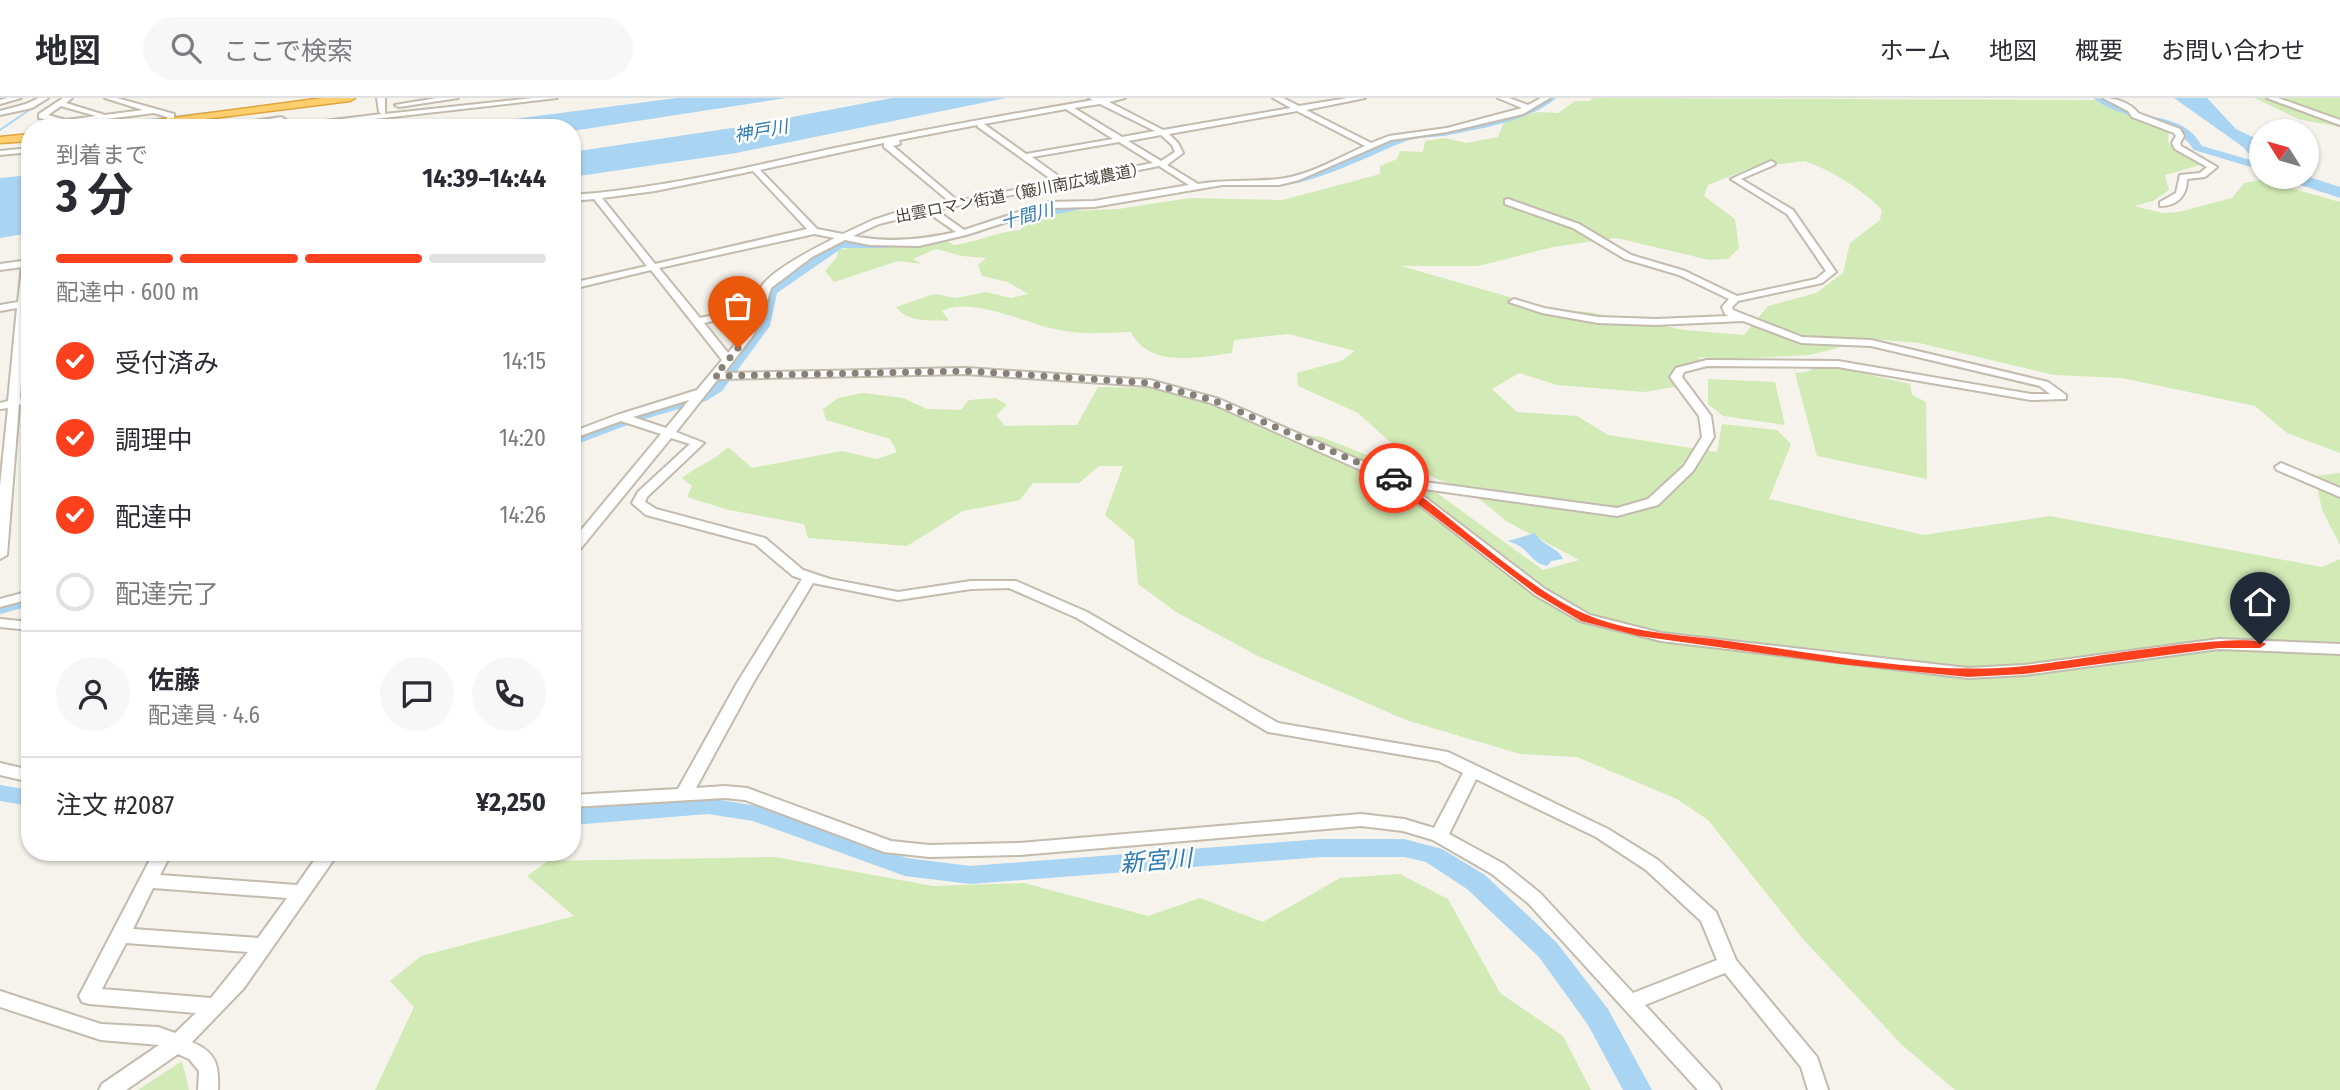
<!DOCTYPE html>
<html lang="ja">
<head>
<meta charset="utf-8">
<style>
  :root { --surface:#fff; --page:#f7f7f7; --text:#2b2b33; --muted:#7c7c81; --line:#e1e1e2; --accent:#fc3f1d }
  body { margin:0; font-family:"Fira Sans Condensed","Noto Sans JP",sans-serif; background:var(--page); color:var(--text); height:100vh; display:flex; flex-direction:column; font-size:26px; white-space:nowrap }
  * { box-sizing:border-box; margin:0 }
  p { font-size:23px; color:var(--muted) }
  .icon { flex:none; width:38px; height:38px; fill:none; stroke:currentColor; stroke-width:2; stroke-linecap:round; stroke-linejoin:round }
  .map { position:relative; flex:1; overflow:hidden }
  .panel { position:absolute; left:21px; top:21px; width:560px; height:742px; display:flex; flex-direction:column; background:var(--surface); border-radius:28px; box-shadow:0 2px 5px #0004 }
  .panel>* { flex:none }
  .needle { width:46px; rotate:307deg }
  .tools { position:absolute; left:2249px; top:21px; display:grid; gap:14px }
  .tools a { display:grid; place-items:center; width:70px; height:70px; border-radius:50%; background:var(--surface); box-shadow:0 2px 5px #0004; font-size:35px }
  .pin { position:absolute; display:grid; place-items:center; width:60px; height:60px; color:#fff; margin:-72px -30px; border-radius:50% 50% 50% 0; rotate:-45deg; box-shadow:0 0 7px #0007 }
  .pin .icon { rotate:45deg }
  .courier { position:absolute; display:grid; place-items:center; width:70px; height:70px; margin:-35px; border:5px solid #fc3f1d; border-radius:50%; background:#fff; color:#222; box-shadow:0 2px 9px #0007 }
  .head em { font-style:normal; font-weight:700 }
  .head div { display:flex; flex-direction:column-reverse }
  .head { display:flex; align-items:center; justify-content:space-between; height:119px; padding:0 35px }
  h1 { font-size:46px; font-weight:700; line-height:52px }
  .bar { display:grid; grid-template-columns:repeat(4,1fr); gap:10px 7px; align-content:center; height:84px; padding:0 35px }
  .bar i { height:9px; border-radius:5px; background:var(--line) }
  .bar .active { background:var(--accent) }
  .bar p { grid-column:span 4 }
  .line { display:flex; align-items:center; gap:18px; padding:0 35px; border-top:2px solid var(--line) }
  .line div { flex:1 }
  .round { display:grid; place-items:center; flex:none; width:74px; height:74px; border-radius:37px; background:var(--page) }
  ol { padding:0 35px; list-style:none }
  li { display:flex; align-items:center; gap:21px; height:77px }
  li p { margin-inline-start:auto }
  li .icon { padding:7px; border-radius:50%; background:var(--accent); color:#fff; stroke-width:4 }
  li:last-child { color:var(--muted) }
  li i { width:38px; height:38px; border:4px solid var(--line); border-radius:50% }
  header { display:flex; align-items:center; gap:42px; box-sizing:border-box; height:98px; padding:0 35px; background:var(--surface); border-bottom:2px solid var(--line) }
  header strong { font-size:33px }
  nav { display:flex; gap:38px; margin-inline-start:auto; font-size:24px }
  .search { width:490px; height:63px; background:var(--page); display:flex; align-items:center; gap:18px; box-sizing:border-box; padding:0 24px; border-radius:38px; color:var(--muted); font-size:26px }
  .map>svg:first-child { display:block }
  .green { fill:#d2eab5; fill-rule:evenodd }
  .water { fill:#a9d4f2 }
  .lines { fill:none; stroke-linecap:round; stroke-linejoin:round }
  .stream { stroke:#a9d4f2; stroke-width:2 }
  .river { fill:#a9d4f2; fill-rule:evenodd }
  .minor-casing { stroke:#c2bbae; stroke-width:4 }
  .highway-casing { stroke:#e0a43c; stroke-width:3 }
  .minor { fill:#fff; fill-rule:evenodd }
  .highway { fill:#ffcf6e; fill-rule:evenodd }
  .route { fill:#fc3f1d }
  .done { stroke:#878178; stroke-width:7; stroke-dasharray:0 12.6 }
  .labels { text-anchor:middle; stroke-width:5; stroke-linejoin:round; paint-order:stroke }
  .far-street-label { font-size:16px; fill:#4b4439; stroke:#fff }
  .far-water-label { font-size:18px; font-style:italic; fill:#2e7ab2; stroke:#fff }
  .near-water-label { font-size:24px; font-style:italic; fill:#2e7ab2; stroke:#fff }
</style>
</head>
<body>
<header>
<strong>地図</strong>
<div class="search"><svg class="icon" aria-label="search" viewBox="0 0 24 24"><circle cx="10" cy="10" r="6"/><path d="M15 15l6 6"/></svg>ここで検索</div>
<nav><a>ホーム</a><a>地図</a><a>概要</a><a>お問い合わせ</a></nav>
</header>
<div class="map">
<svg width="2340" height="992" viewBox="0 0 2340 992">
  <rect width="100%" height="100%" fill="#f6f3ec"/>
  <path class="green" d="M 1593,0 L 2098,2 L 2169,33 L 2168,44 L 2175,53 L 2200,67 L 2165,77 L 2169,92 L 2153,103 L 2134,108 L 2162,115 L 2179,114 L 2232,100 L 2244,85 L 2262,82 L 2340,104 L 2340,355 L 2287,335 L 2255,308 L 2122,280 L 2054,277 L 1919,245 L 1872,241 L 1810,257 L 1730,261 L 1697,259 L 1707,265 L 1680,272 L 1680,288 L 1644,294 L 1557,287 L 1519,275 L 1492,291 L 1517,314 L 1577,318 L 1608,337 L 1717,354 L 1722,326 L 1777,332 L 1791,346 L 1769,401 L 1923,437 L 2050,418 L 2322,469 L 2340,461 L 2340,992 L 1955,992 L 1901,946 L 1802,840 L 1708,722 L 1677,701 L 1577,659 L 1520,656 L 1406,622 L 1258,558 L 1176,514 L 1138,486 L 1134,442 L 1105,417 L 1123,368 L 1099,368 L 1079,385 L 1033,385 L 1020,402 L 963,413 L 907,448 L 808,440 L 804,426 L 729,412 L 687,399 L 692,388 L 682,380 C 697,368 714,363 728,349 L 752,370 L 842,353 L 877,361 L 897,354 L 890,341 L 826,322 L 823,311 L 838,300 L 863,295 L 903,300 L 927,311 L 961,312 L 969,302 L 996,300 L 1007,307 L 996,317 L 1005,328 L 1077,327 L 1098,289 L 1149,290 L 1194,299 L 1264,331 L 1322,339 L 1408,374 L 1543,472 L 1579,462 L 1506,423 L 1481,402 L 1423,374 L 1358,315 L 1298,288 L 1297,275 L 1341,263 L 1355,253 L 1288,236 L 1234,242 L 1232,255 C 1200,259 1149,271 1131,234 C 1106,235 1079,237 1054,231 C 1026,225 970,198 942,213 L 949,223 C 930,222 908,225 896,209 L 934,196 L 956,200 L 986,194 L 1011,200 L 1028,196 L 1008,184 L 982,178 L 978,167 L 986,160 L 962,158 L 936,151 L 913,161 L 922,166 L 898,163 L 834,184 L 825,173 L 837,159 L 838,151 L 948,143 L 953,147 C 980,144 993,134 1021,132 L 1025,121 L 1048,114 L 1118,111 L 1190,100 L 1283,102 L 1380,76 L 1380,68 L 1397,61 L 1400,53 L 1423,54 L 1425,43 L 1445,40 L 1466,45 L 1498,39 L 1504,24 L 1538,14 L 1558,15 L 1575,3 L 1590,3 ZM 1805,63 C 1832,73 1862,91 1882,112 L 1880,122 L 1850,145 L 1843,175 L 1816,195 L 1768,208 L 1744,237 L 1685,232 L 1588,214 L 1555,212 L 1401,168 L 1478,168 L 1553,149 L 1617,140 L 1709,162 L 1728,161 L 1739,150 L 1735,121 L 1704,98 L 1708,87 L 1751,70 Z
    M 2255,0 L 2266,0 L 2340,29 L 2298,21 Z
    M 2280,0 L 2340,0 L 2340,22 Z
    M 1815,269 L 1840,270 L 1910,286 L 1912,297 L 1926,304 L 1927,381 L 1817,358 L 1795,275 L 1807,274 Z
    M 1708,281 L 1775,284 L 1785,327 L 1723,318 L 1708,306 Z
    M 2340,375 L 2340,447 L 2322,412 L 2315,378 Z
    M 775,759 L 933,788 L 1024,785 L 1148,818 L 1200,800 L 1263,824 L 1340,780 L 1400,776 L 1448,801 L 1500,895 L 1563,938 L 1591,992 L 375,992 L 414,909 L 390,883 L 421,858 L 574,818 L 527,778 L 548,763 Z
    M 182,963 L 189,992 L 138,992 Z"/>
  <path class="water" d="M 677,0 L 786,0 L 572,33 L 572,30 L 443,30 Z
    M 892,0 L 1006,0 L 736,55 L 572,79 L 572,54 L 739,29 Z
    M 2174,0 L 2207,0 L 2236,31 L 2261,43 L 2261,70 L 2243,49 Z
    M 30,77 L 30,135 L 0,140 L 0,80 Z
    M 2306,78 L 2340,89 L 2340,100 L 2276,79 Z
    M 1535,435 C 1542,448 1558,449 1563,461 L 1551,463 L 1547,468 C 1529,464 1531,450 1508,443 Z"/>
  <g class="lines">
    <path class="stream" d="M 80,30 L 265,8
      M 0,32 L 35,8"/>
    <path class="river" d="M 1544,0 L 1556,0 C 1530,23 1483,30 1449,37 C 1433,40 1417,38 1401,45 C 1377,54 1289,99 1269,84 L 1300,78 L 1404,36 L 1448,31 L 1519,13 Z
      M 2093,0 C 2108,0 2116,6 2130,12 C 2157,22 2186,19 2202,48 L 2261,65 L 2261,72 L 2194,52 C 2172,16 2124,25 2093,0 Z
      M 1079,104 L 1085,108 L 1083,111 L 1019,123 L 1013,119 L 1060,105 Z
      M 977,128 L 981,129 L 981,135 L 918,150 L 912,146 Z
      M 835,143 L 888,142 L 894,146 L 888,150 L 842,150 L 777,195 L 770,228 L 722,293 L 706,303 L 638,323 L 572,348 L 572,337 L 626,317 L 696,297 L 712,287 L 756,227 L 765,190 Z
      M 30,496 L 30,508 L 0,516 L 0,504 Z
      M 0,687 L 30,692 L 30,708 L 0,703 Z
      M 708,700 L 764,709 L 907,760 L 970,768 L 1322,741 L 1404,741 L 1442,751 L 1485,777 L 1557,845 L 1608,911 L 1652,992 L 1623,992 L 1588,927 L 1539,859 L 1467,791 L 1426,764 L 1404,759 L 1322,759 L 970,786 L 905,778 L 753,723 L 708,716 L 572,727 L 572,711 Z"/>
    <defs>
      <path id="minor" d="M 8,0 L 21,0 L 0,6 L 0,2 Z
        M 39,0 L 48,0 L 32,10 L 0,17 L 0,13 L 26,6 Z
        M 63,0 L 72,0 L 66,5 L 105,17 L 143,12 L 105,0 L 117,0 L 174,16 L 174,30 L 166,30 L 167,19 L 154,15 L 66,26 L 39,20 L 39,16 ZM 61,8 L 96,18 L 66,22 L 48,17 Z
        M 377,0 L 385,0 L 385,16 L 533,0 L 557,0 L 296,30 L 268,30 L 382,16 L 379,14 Z
        M 437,0 L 458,0 L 399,9 L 395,7 Z
        M 1089,0 L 1125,0 L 1109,4 L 1163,32 L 1291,10 L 1273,0 L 1283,0 L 1299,8 L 1348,0 L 1365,0 L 1306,12 L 1371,45 L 1389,38 L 1447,30 L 1522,10 L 1498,0 L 1509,0 L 1528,7 L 1541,0 L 1550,0 L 1523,16 L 1447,34 L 1391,42 L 1299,82 L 1279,87 L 1222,87 L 1094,109 L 1050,110 L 966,137 L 919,148 L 870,147 L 845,142 L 812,159 L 771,190 L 763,217 L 752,239 L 724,275 L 966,270 L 1150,282 L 1219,301 L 1380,371 L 1410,382 L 1617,410 L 1648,401 L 1684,368 L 1702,339 L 1699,318 L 1670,279 L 1676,270 L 1707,262 L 1838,263 L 2031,296 L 2050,296 L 2040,288 L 1871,248 L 1801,245 L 1743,223 L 1656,227 L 1598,225 L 1542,215 L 1509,204 L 1514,201 L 1544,210 L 1598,219 L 1656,221 L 1729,218 L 1725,216 L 1722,209 L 1729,201 L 1679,177 L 1625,161 L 1573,130 L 1505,106 L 1505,102 L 1508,101 L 1579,126 L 1631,157 L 1685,173 L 1737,198 L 1816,181 L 1826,173 L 1787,116 L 1731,81 L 1771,63 L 1775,65 L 1774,67 L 1741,81 L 1793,112 L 1836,174 L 1822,185 L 1738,203 L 1732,209 L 1733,212 L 1802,239 L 1871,242 L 2048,284 L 2066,297 L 2066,301 L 2031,302 L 1838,269 L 1707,268 L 1684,274 L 1682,279 L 1711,318 L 1714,339 L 1693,373 L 1658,407 L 1617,418 L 1417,390 L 1418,394 L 1545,491 L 1590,517 L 1661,535 L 1968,570 L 2024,567 L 2219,541 L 2340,546 L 2340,556 L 2219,551 L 2024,577 L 1968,580 L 1661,543 L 1580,523 L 1535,497 L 1409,399 L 1403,387 L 1372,377 L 1211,305 L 1149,288 L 966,276 L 718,281 L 676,334 L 704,345 L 647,399 L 645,404 L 656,411 L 765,440 L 803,472 L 830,481 L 898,494 L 971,483 L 1016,483 L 1087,514 L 1278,625 L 1448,654 L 1608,731 L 1658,762 L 1716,814 L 1736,862 L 1817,959 L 1828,992 L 1808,992 L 1801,969 L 1725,875 L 1645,907 L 1718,986 L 1721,992 L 1698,992 L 1528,805 L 1492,776 L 1433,742 L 1403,733 L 1361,728 L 1020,757 L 929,759 L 884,754 L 745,702 L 725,700 L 572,709 L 572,697 L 678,691 L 737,585 L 802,481 L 793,478 L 755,446 L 646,417 L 632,405 L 638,394 L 690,346 L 671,340 L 577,455 L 572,456 L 572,443 L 661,336 L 621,323 L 572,341 L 572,334 L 617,317 L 697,292 L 722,262 L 651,172 L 572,191 L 572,185 L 647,168 L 594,101 L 572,103 L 572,97 C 660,91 744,70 830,51 C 917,33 1005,17 1093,2 ZM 1100,6 L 1155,33 L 1122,39 L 1074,10 ZM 1066,11 L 1113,41 L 1026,56 L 984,26 ZM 1297,13 L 1365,48 C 1338,60 1308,78 1279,81 C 1252,84 1225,81 1198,86 L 1167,67 L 1183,55 L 1178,45 L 1169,36 ZM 977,27 L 978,29 L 1055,84 L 958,103 L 893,48 L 900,46 L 899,42 ZM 1161,37 L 1172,47 L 1175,54 L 1161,63 L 1128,43 ZM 888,44 L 884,45 L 884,49 L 950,104 L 895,115 L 873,122 L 843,136 L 817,131 L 760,72 ZM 1119,44 L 1153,65 L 1064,82 L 1032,59 ZM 1159,68 L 1189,87 L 1094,103 L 1049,104 L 964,132 L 936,112 ZM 753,73 L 807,131 L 655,166 L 602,100 L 655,93 ZM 927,114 L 956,134 C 921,142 888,145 853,138 L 879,126 ZM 814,136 L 835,140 C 817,149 773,171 762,188 C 758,195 756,206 754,214 L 727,214 L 700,220 L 659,170 ZM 727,220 L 751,220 L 742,238 L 728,255 L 704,225 ZM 689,302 L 666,330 L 633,319 ZM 813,485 L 898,502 L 971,491 L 1009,490 L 1077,520 L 1268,634 L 1438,663 L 1463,675 L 1434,730 L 1404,721 L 1361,716 L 1020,745 L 929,747 L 891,743 L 747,690 L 725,688 L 696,690 L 753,585 ZM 1476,681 L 1596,739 L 1646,772 L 1701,823 L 1717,862 L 1633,895 L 1540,795 L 1504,766 L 1449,736 Z
        M 2103,0 C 2116,0 2131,5 2138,15 L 2180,31 L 2184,38 L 2180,45 L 2181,48 L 2217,69 L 2205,79 L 2187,81 C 2187,98 2177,108 2160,108 L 2160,104 L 2176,95 L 2180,77 L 2200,75 L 2207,69 L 2175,51 L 2172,45 L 2176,38 L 2174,35 L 2132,19 L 2128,13 Z
        M 2267,0 L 2278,0 L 2340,22 L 2340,27 Z
        M 281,19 L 285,21 L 284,23 L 232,30 L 209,30 Z
        M 30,50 L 30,54 L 0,57 L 0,53 Z
        M 30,162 L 20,300 L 30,298 L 30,304 L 19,307 L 7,457 L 0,461 L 0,388 L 8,310 L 0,311 L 0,305 L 8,303 L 17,210 L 0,213 L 0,207 L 18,204 L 22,169 L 0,172 L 0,166 Z
        M 2281,365 L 2340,390 L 2340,399 L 2277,372 L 2275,369 Z
        M 30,493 L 30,501 L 0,509 L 0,501 Z
        M 0,521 L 30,524 L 30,532 L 0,529 Z
        M 0,665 L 30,672 L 30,684 L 0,677 Z
        M 154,754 L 172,754 L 160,777 L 297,787 L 320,754 L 339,754 L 244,890 L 192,944 C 217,955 219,967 218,992 L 198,992 L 199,973 L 189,961 L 178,956 L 126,992 L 99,992 L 102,986 L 159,947 L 101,942 L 0,909 L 0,893 L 101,926 L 158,929 L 175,935 L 196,915 L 89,906 L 82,904 L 79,898 ZM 153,790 L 287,800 L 258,840 L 133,831 ZM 126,845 L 248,854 L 211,900 L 102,891 Z"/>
      <path id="highway" d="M 323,0 L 355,0 L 350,3 L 133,30 L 97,30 Z
        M 30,36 L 30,43 L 0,45 L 0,39 Z"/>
    </defs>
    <use href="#minor" class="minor-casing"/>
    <use href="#highway" class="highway-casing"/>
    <use href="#minor" class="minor"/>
    <use href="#highway" class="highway"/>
  </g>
  <path class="route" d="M 1394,377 L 1412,383 L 1417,395 C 1465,431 1536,497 1590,518 C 1635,536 1688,537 1735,544 C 1830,557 1930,578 2025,568 C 2061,565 2247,531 2266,546 L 2260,550 L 2219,550 L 2024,576 L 1968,579 L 1840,566 L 1639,538 L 1581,523 L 1536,496 L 1409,399 L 1404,387 L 1391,383 Z"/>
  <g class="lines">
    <path class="done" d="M 738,250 L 715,278 L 966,273 L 1150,285 L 1215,303 L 1394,380"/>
  </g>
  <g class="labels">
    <g class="far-street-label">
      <text transform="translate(1021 94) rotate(-11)" y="6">出雲ロマン街道（簸川南広域農道）</text>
    </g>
    <g class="far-water-label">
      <text transform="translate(761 33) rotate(-10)" y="6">神戸川</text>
      <text transform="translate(1027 118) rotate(-15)" y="6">十間川</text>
    </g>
    <g class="near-water-label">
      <text transform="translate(1156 763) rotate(-5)" y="8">新宮川</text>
    </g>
  </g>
</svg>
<div class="tools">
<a><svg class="needle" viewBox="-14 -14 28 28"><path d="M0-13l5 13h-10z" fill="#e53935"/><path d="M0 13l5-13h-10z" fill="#7c7c81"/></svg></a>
</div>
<div class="pin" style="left:738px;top:250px;background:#ea580c"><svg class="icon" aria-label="bag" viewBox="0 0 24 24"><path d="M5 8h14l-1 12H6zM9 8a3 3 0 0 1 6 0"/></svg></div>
<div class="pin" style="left:2260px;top:546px;background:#1f2937"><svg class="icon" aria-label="home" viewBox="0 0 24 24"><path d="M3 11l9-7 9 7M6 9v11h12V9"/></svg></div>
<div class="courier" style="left:1394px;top:380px"><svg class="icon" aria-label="car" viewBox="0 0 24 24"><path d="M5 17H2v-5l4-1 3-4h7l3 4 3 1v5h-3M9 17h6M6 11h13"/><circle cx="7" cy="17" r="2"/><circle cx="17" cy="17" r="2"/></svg></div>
<section class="panel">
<div class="head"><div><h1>3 分</h1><p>到着まで</p></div><em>14:39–14:44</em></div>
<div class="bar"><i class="active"></i><i class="active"></i><i class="active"></i><i></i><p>配達中 · 600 m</p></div>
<ol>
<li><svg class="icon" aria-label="check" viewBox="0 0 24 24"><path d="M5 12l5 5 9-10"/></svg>受付済み<p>14:15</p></li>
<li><svg class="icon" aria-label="check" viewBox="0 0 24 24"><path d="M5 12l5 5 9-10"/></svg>調理中<p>14:20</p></li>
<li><svg class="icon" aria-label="check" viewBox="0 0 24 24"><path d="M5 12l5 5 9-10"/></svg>配達中<p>14:26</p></li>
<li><i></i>配達完了</li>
</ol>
<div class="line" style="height:126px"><a class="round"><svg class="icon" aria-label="person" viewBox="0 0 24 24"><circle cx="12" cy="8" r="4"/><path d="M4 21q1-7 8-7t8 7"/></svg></a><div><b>佐藤</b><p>配達員 · 4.6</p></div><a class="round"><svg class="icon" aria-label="chat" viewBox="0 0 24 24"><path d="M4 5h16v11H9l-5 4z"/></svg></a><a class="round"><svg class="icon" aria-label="phone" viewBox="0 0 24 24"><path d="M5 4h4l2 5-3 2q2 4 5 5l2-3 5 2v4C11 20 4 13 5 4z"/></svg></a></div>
<div class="line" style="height:91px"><div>注文 #2087</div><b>¥2,250</b></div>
</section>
</div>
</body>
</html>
